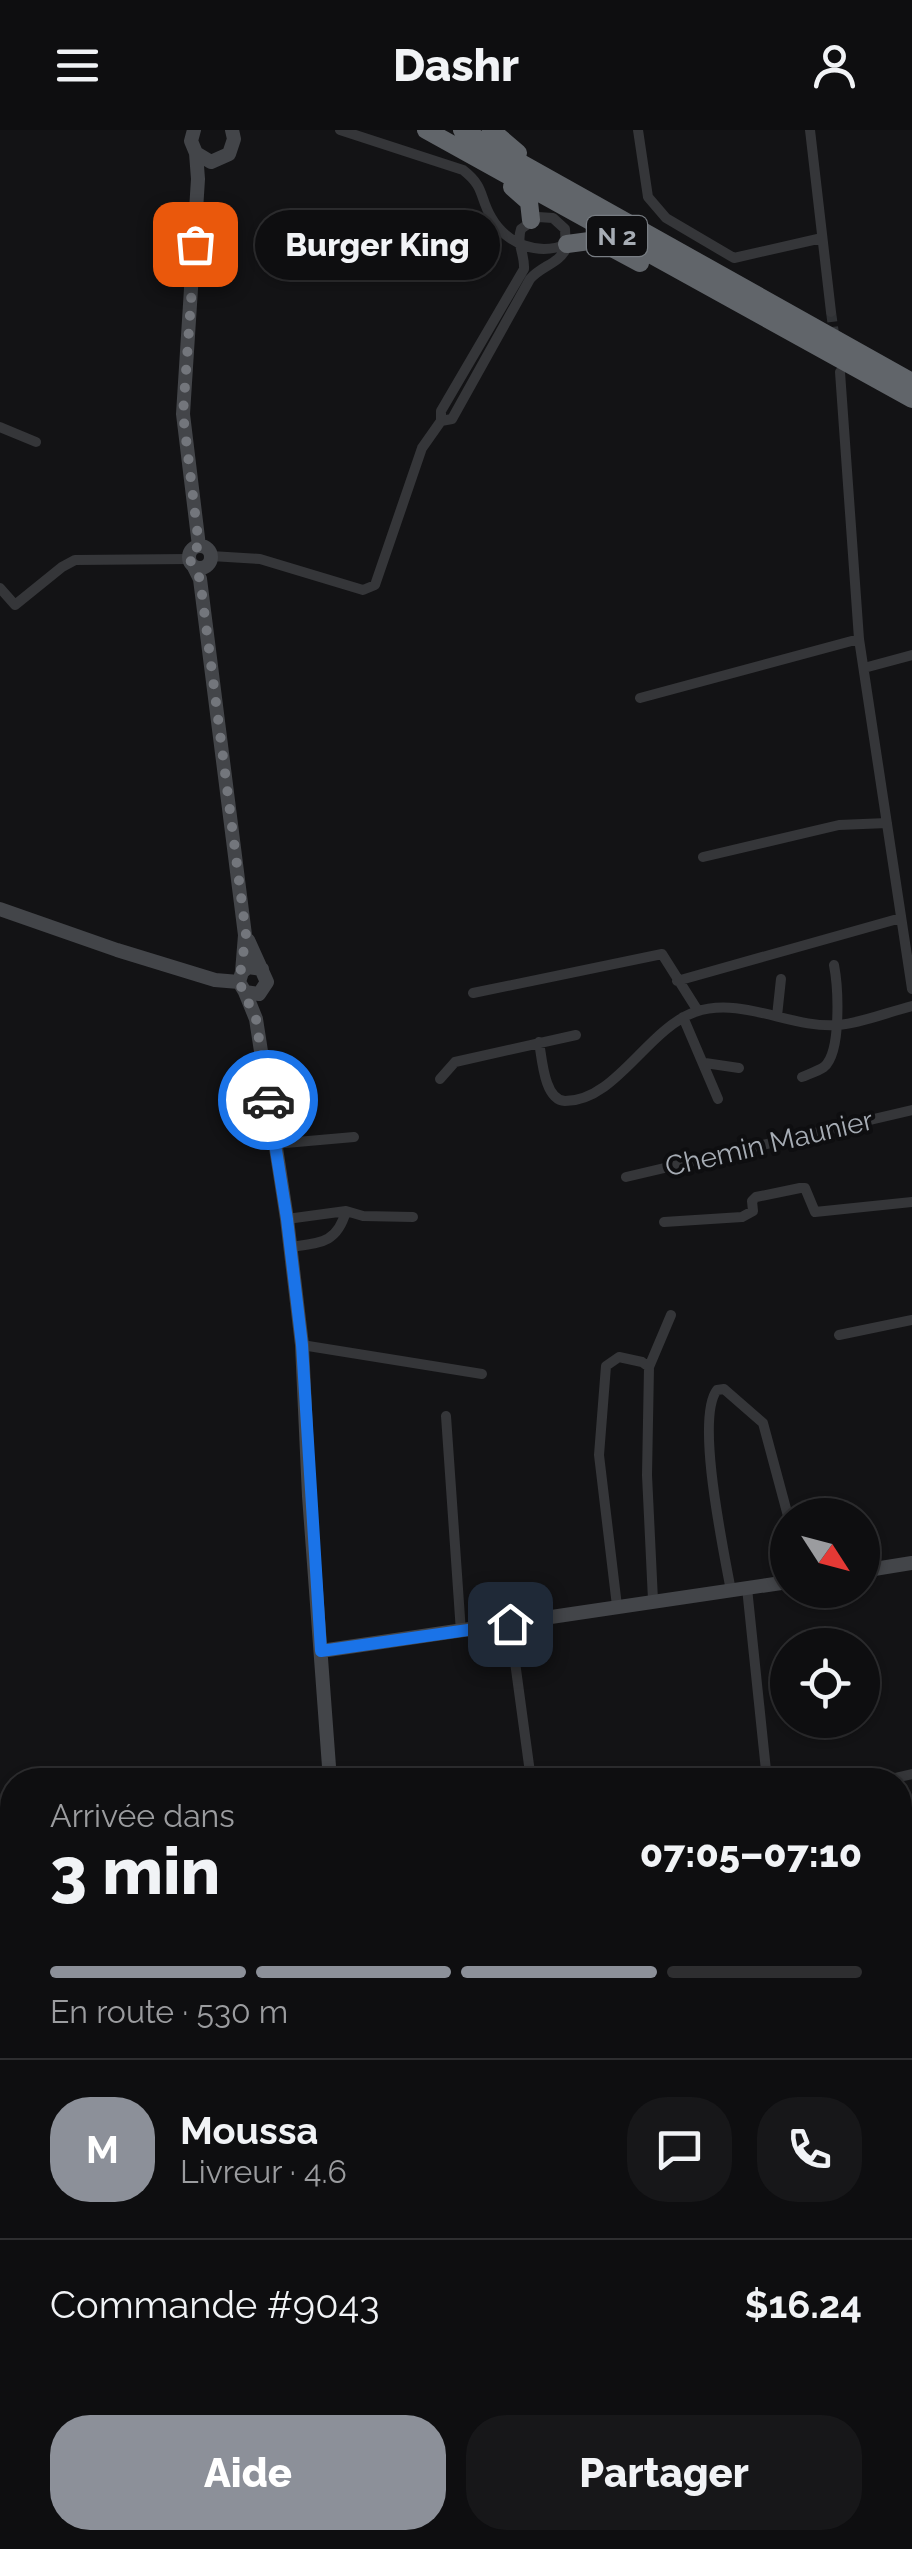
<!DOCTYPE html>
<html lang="fr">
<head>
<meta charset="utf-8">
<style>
  :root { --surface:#0e0e10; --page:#171719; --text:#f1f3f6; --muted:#9b9c9f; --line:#2e2e30; --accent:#8c9099 }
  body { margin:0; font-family:Raleway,sans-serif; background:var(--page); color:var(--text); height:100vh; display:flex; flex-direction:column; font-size:38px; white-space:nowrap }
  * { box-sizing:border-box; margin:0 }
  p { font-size:32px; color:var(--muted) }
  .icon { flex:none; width:55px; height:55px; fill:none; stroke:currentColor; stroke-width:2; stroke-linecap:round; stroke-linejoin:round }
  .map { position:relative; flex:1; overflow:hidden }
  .sheet { position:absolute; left:0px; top:1638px; width:912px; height:782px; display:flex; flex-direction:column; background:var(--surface); border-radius:40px 40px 0 0; box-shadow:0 2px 8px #0004,0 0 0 2px var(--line) }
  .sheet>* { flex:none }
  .needle { width:65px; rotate:126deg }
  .fabs { position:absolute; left:770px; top:1368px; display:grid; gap:20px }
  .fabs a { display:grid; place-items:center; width:110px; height:110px; border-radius:50%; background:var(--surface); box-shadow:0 2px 8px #0004,0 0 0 2px var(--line); font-size:50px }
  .pin { position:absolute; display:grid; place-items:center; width:85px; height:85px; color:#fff; margin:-42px; border-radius:20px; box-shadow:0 5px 15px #0006 }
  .courier { position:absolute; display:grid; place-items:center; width:100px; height:100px; margin:-50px; border:8px solid #1a73e8; border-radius:50%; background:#fff; color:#222; box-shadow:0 2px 12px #0007 }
  .bubble { position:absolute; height:70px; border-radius:35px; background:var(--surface); box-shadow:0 2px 8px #0004,0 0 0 2px var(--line); font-size:32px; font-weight:800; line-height:70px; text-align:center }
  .headline em { font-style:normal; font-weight:800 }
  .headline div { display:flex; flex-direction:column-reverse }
  .headline { display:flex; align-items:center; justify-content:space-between; height:170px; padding:0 50px }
  h1 { font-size:65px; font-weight:800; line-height:75px }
  .bar { display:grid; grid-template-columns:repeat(4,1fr); gap:15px 10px; align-content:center; height:120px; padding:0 50px }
  .bar i { height:12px; border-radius:8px; background:var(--line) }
  .bar .active { background:var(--accent) }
  .bar p { grid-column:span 4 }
  .line { display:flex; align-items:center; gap:25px; padding:0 50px; border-top:2px solid var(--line) }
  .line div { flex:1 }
  .round { display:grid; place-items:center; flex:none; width:105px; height:105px; border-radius:40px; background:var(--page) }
  .primary-button { display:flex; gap:20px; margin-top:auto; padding:20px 50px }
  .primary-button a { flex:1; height:115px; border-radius:40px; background:var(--accent); color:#fff; font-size:40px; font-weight:800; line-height:115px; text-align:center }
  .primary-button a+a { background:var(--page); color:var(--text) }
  header { display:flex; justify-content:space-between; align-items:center; height:130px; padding:0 50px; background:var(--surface); font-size:45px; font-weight:800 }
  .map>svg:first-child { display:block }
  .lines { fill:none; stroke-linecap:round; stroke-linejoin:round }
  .street-tunnel { stroke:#303235; stroke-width:10; stroke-dasharray:10 5; stroke-linecap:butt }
  .street { stroke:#353639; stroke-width:10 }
  .secondary { stroke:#434549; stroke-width:14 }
  .highway { stroke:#61656a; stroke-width:18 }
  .done { stroke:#73767c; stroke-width:10; stroke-dasharray:0 18 }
  .route { stroke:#1a73e8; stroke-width:12 }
  .labels { text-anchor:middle; stroke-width:8; stroke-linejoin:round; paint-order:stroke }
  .shield { fill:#0e0e10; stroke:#787d83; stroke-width:2.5 }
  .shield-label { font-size:25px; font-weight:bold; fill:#a6acb4 }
  .street-label { font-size:28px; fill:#a6acb4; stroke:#0e0e10 }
</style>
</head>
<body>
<header><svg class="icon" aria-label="menu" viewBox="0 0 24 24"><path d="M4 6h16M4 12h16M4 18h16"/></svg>Dashr<svg class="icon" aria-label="person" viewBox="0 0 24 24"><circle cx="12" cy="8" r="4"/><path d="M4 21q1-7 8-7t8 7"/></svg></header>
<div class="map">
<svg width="912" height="2419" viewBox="0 0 912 2419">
  <rect width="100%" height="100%" fill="#131315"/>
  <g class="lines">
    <path class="street-tunnel" d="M 831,182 L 835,211"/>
    <path class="street" d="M 340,0 L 463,40 C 485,57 479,66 491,87 C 507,115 539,126 567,114
      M 638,0 L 648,67 L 666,88 L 734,128 L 822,108
      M 810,0 L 831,182
      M 840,242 L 859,509 L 912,859
      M 0,297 L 36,312
      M 211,426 L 260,429 L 363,460 L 375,455 L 422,318 L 441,291 L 441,281 L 524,139 C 525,124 516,114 521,99 L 538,87 L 553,88 L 565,99 L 566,119 C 558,134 541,136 530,149 L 452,289 L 441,291
      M 0,458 L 15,475 L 62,437 L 75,430 L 189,429
      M 864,538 L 912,525
      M 640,568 L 859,509
      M 703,727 L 839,695 L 887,693
      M 677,851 L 901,788
      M 473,863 L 662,824 L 698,881
      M 777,886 L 781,849
      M 683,887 L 718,969
      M 539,912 C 542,928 544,970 565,971 C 616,971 647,899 695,882 C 742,866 792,899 838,895 C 862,893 888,882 912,876
      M 705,933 L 739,938
      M 802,947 C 809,944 818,941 824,937 C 842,922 838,856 834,835
      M 440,949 L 455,932 L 576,905
      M 274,1014 L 354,1007
      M 626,1047 L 912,980
      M 287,1089 L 346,1081 L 363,1086 L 413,1087
      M 664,1092 L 742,1087 L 753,1081 L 752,1071 L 756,1067 L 800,1058 L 805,1058 L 815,1082 L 912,1072
      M 290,1117 C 319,1113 337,1114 346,1081
      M 839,1205 L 912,1190
      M 302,1215 L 482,1244
      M 446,1286 L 461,1502
      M 747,1458 L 767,1650
      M 731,1461 C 724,1422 695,1288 717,1260 L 724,1259 L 763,1293 L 788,1386
      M 653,1470 L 647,1345 L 649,1237 L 671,1185
      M 617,1476 L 599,1325 L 606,1236 L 619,1227 L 642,1232 L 649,1237
      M 510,1495 L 531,1650
      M 886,1650 L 912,1644
      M 900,1722 L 912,1719
      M 900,1848 L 912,1844
      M 0,1998 L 12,2000
      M 900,2060 L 912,2057
      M 0,2402 L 12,2404
      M 31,2408 L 101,2419
      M 205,2408 L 205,2419"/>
    <path class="secondary" d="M 194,0 L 191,11 L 196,23 L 211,32 L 229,24 L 234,9 L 232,0
      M 196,23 L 198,49 L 183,284 L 199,416
      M189 427a11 11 0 1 1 22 0a11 11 0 1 1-22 0Z
      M 194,437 L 200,449 L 245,805 L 242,842
      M 0,779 L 117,820 L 215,850 L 239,852
      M 248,810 L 267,852 L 259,864 L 245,862 L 239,852 L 242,842 L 248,837 L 262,839
      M 245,862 L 256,889 L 287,1089 L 302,1215 L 309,1366 L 330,1650
      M 862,1441 L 912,1433
      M 321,1521 L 788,1452
      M 320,2419 L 323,2408"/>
    <path class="highway" d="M 426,0 L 912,269
      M 462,0 L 912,252
      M 491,0 L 518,23
      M 512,57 L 529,72 L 531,90
      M 567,114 L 597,110 L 640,133"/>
  </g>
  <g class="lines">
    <path class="done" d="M 195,114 L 183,284 L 199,416 L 190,422 L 189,428 L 200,449 L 246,805 L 239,852 L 256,889 L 268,970"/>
    <path class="route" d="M 268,970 L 287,1089 L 302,1215 L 321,1521 L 510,1494"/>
  </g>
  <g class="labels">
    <rect class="shield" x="587" y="86" width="60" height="40" rx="8"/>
    <g class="shield-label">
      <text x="617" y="115">N 2</text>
    </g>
    <g class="street-label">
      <text transform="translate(769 1013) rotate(-13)" y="10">Chemin Maunier</text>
    </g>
  </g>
</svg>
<div class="fabs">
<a><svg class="needle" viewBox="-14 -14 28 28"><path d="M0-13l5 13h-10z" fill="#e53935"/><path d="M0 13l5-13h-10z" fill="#9b9c9f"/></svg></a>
<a><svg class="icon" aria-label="locate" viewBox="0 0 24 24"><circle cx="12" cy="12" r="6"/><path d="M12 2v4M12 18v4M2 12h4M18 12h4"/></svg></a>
</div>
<div class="pin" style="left:195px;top:114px;background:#ea580c"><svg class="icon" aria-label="bag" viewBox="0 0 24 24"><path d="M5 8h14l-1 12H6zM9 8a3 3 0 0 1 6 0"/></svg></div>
<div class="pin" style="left:510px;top:1494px;background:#1f2937"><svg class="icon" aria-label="home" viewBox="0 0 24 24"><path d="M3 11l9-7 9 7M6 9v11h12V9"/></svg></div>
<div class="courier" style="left:268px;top:970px"><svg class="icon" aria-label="car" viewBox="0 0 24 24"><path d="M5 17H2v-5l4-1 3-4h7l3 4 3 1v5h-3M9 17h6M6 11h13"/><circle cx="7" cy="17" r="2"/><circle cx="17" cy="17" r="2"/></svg></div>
<div class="bubble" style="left:255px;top:80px;width:245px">Burger King</div>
<section class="sheet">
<div class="headline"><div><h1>3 min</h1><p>Arrivée dans</p></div><em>07:05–07:10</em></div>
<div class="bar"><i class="active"></i><i class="active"></i><i class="active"></i><i></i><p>En route · 530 m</p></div>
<div class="line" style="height:180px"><b class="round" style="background:var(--accent);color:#fff">M</b><div><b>Moussa</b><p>Livreur · 4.6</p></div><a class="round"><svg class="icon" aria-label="chat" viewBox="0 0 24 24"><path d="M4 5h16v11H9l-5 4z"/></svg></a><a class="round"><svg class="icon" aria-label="phone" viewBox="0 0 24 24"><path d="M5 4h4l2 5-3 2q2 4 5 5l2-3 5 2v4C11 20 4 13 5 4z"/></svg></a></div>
<div class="line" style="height:130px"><div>Commande #9043</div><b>$16.24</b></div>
<div class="primary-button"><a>Aide</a><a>Partager</a></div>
</section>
</div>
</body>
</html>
